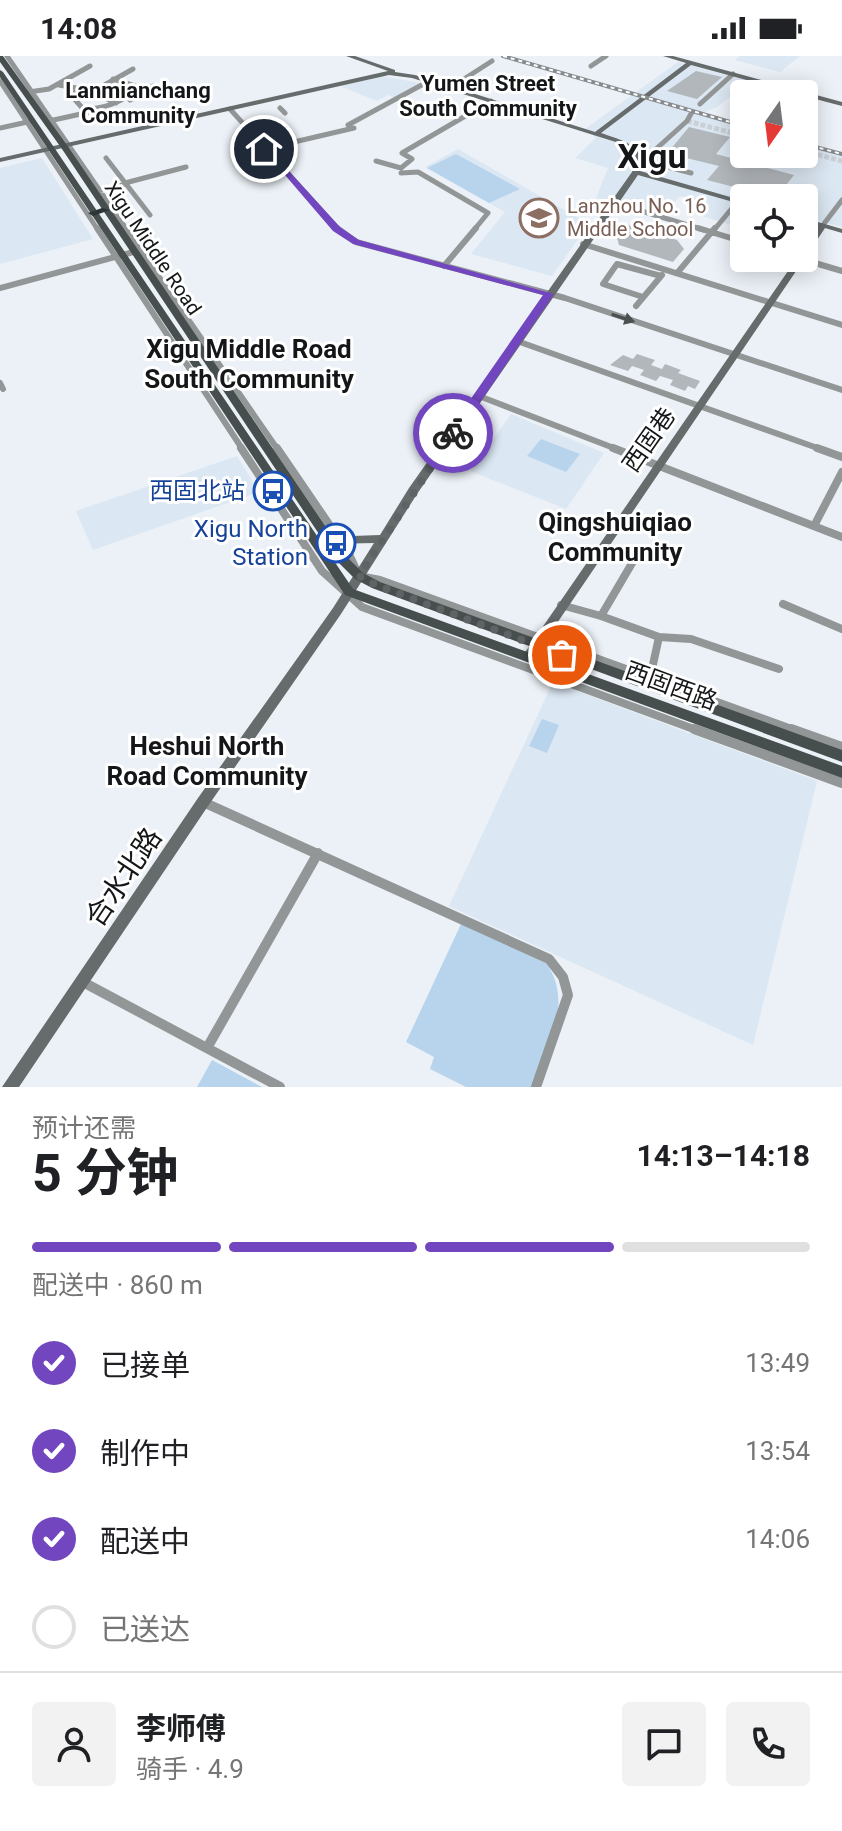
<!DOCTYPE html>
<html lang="zh">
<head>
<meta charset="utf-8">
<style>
  :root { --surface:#fff; --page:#f2f2f2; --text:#202124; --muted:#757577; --line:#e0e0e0; --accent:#7246be }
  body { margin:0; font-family:Roboto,"Noto Sans SC",sans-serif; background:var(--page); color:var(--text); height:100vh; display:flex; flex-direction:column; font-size:30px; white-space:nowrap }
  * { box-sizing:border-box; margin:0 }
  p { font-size:26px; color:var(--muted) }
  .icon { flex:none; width:44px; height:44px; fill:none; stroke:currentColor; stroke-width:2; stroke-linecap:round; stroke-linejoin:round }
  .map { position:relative; height:1031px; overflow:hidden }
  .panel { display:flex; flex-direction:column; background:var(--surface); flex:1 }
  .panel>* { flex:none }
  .needle { width:52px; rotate:194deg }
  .buttons { position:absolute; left:730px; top:24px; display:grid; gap:16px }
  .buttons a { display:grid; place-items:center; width:88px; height:88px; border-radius:8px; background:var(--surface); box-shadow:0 4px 20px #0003; font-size:40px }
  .pin { position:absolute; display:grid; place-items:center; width:68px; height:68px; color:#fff; margin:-34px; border:4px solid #fff; border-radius:50%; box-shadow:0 2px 8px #0007 }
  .courier { position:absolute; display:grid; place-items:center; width:80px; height:80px; margin:-40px; border:6px solid #7246be; border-radius:50%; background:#fff; color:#222; box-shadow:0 2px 10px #0007 }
  .headline em { font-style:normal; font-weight:700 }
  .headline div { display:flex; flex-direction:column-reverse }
  .headline { display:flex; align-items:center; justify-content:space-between; height:136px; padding:0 32px }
  h1 { font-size:52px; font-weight:700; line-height:60px }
  .bar { display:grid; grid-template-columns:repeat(4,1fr); gap:12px 8px; align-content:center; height:96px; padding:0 32px }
  .bar i { height:10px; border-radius:6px; background:var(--line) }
  .bar .current { background:var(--accent) }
  .bar p { grid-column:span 4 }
  .line { display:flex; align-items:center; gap:20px; padding:0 32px; border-top:2px solid var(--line) }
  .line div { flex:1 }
  .round { display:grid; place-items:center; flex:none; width:84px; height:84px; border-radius:8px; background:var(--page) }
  ol { padding:0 32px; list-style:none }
  li { display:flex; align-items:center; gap:24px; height:88px }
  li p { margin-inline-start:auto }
  li .icon { padding:8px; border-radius:50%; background:var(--accent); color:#fff; stroke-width:4 }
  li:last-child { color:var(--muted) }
  li i { width:44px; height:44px; border:4px solid var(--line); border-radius:50% }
  .status { display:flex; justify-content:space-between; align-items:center; height:56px; padding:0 40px; background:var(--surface); direction:ltr }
  .status svg { height:22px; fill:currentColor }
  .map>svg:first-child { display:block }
  .built { fill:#dbe7f2 }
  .green { fill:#b8d4ed }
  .building { fill:#b2b7bc }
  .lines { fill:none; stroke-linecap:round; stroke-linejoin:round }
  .street-tunnel { stroke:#cbd0d6; stroke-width:5; stroke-dasharray:5 2; stroke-linecap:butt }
  .street-far3 { stroke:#929696; stroke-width:5 }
  .street-far2 { stroke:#929696; stroke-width:6 }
  .street-far1 { stroke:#929696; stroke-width:8 }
  .street { stroke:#929696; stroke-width:10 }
  .secondary { fill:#666b6b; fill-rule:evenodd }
  .primary { fill:#474e4e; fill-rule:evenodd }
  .highway { fill:#2e3535; fill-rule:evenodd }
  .rail-casing { stroke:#868b8f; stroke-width:4 }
  .rail { stroke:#fff; stroke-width:2; stroke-dasharray:4; stroke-linecap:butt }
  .oneway { fill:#4d5051 }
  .route { fill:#7246be }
  .done { stroke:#5f6366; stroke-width:8; stroke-dasharray:0 14.4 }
  .labels { text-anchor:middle; stroke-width:6; stroke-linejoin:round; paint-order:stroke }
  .far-education-label { font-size:20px; fill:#785e54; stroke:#fff; text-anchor:start }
  .far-street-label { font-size:20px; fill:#141618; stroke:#fff }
  .far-neighbourhood-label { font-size:22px; font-weight:bold; fill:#141618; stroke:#fff }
  .street-label { font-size:24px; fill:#141618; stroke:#fff }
  .transit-label { font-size:24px; fill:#164399; stroke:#fff; text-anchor:end }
  .neighbourhood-label { font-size:26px; font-weight:bold; fill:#141618; stroke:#fff }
  .near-street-label { font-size:28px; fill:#141618; stroke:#fff }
  .far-town-label { font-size:34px; font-weight:bold; fill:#141618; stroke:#fff }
</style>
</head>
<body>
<div class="status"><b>14:08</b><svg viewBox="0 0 49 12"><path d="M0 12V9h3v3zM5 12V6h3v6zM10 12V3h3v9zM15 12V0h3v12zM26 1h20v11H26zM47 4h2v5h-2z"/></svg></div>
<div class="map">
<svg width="842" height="1031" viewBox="0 0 842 1031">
  <rect width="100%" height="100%" fill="#ebf1f7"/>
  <path class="built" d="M 740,0 L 800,0 L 780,16 L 735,4 Z
    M 678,6 L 749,25 L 717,51 L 701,58 L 744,70 L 744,98 L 804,98 L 804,87 L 842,98 L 842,171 L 804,161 L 804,142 L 744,142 L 744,173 L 702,160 L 709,149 L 680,140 L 662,160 L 596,142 L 608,112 L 575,102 L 596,82 L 585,73 Z
    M 382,20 L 420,27 L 395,42 L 388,39 L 377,45 L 340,30 Z
    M 458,93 L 589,168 L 552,220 L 471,198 L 505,156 L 425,111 Z
    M 42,102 L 93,183 L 0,208 L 0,112 Z
    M 511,358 L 604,397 L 566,453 L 470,415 Z
    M 237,400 L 259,436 L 93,494 L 76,455 Z
    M 553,626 L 817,725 L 753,989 L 449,850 Z"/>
  <path class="green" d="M 456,98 L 520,133 L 489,147 L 427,112 Z
    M 541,383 L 580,398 L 566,416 L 527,400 Z
    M 542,663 L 559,669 L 547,697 L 529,690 Z
    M 461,868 L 546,907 C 575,948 546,989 531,1031 L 466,1031 L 430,1013 L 434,1001 L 406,986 Z
    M 212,1004 L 262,1031 L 197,1031 Z"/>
  <path class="building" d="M 696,15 L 722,21 L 697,43 L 667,35 Z
    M 689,71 L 730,81 L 716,98 L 794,119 L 776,142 L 707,124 L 719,110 L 678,100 L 670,94 Z
    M 625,168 L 677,184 L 684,193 L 673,206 L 619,189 L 616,178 Z
    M 637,298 L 655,304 L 651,309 L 662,313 L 665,308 L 681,314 L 678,317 L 700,325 L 695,333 L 688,330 L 685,335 L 670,329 L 673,324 L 660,320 L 656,325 L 640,319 L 644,314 L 632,310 L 628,315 L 610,309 L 623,299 L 633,303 Z"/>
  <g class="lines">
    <path class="street-tunnel" d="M 687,65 L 744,80
      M 804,95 L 842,105"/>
    <path class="street-far3" d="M 7,0 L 127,174
      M 591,10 L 606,0
      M 0,25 L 98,174
      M 59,29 L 76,32 L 77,35 L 71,39 L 84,54 C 103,52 119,48 134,35 L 135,30 L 113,23
      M 450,32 L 492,5
      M 77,35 L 92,36 L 116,47
      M 29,36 L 49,33 L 90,10
      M 92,36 L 133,13
      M 130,44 L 153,30
      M 700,48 L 733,18
      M 280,52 L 285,57
      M 230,53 L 339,174
      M 49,65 L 90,56
      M 348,69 L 429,25
      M 0,72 L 32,65
      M 264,93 L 354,72
      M 656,93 L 687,65 L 692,56
      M 106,102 L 150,159
      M 376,105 L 401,112 L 412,103 L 402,97 L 491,45
      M 661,109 L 691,117
      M 401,117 L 418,116 L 488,157 L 474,174
      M 125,127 L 186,111
      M 98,135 L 126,128
      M 612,146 L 704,174
      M 823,169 L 842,144
      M 714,174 L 738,145"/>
    <path class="street-far2" d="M 97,172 L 243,394
      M 125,172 L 278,394
      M 337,172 L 356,186 L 565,242 L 842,334
      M 698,172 L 744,186
      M 583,188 L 842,269
      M 798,202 L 842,215
      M 444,210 L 476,172
      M 678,216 L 715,172
      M 0,232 L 141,194
      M 643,241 L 603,228 L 617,208 L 661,220
      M 636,250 L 662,219
      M 517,285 L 823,394
      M 0,327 L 3,333
      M 479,340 L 619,394"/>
    <path class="street-far1" d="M 241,392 L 322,515 L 362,551 L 699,675
      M 277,392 L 348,496 L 359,520 L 380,524 L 797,675
      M 613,392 L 842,481
      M 817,392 L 842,401
      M 814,470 L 842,416
      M 638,497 L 601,560 L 659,581
      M 783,548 L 842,573
      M 561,549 L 601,560
      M 652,613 L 659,581 L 691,583 L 779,613"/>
    <path class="street" d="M 694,673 L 842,727
      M 791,673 L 842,691
      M 203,746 L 549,903 L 563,921 L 568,939 L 536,1031
      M 81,925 L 280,1031
      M 207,992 L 318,797"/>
    <path class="secondary" d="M 346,0 L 355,0 L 395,14 L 395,16 L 415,19 L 595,76 L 686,7 L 663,0 L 673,0 L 842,46 L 842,50 L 804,40 L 804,38 L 798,38 L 691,9 L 601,77 C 618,83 634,86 644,103 L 640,115 L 744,145 L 744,149 L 638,119 L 417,438 L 341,558 L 208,750 L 19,1031 L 2,1031 L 198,742 L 333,552 L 374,487 L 329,488 L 324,484 L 325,481 L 380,479 L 409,432 L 632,116 L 636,103 L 632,95 L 619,87 L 412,22 L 389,19 L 0,106 L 0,102 L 388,15 Z
      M 804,162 L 842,173 L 842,177 L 825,172 L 807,199 L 804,199 L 804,191 L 818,171 L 804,166 Z
      M 804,201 L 805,202 L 532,604 L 528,606 L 524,604 L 522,601 L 524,598 L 797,202 L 804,202 Z"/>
    <path class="primary" d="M 0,0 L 3,0 L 69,92 L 345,499 L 363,517 L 380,526 L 842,694 L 842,706 L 372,532 L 355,523 L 337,505 L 62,93 L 0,6 Z
      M 0,14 L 3,16 L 353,533 L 842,710 L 842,722 L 345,539 L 0,21 Z"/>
    <path class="highway" d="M 102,152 L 110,154 L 93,160 L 88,157 Z"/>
    <defs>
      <path id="rail" d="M 503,0 L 744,70
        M 804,88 L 842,98"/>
    </defs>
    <use href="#rail" class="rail-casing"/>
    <use href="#rail" class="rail"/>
  </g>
  <defs><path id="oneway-solid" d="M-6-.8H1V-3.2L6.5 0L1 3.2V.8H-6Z" transform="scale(2)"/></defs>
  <use class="oneway" href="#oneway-solid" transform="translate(623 262) rotate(18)"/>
  <path class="route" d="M 261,91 L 267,91 L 340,171 L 359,184 L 554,238 L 457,380 L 447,377 L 543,239 L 353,188 L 333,175 Z"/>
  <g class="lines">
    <path class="done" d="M 453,377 L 359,520 L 376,529 L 562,599"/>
  </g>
  <defs>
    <symbol id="school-ring" viewBox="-11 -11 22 22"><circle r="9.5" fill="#fff" stroke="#8d6e63" stroke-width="1.5"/><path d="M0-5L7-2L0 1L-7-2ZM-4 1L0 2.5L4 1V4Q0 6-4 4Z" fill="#8d6e63"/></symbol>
    <symbol id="bus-ring" viewBox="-11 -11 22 22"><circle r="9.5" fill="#fff" stroke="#1a4fb4" stroke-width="1.5"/><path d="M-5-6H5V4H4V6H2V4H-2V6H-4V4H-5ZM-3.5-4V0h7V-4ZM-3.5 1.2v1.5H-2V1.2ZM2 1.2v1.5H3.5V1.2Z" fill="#1a4fb4"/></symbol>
  </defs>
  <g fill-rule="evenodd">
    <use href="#school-ring" x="517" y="140" width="44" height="44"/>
    <use href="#bus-ring" x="251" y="413" width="44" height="44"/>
    <use href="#bus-ring" x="314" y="465" width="44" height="44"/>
  </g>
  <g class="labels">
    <g class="far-education-label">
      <text x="567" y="157">Lanzhou No. 16<tspan x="567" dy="23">Middle School</tspan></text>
    </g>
    <g class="far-street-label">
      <text transform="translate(153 192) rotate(56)" y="7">Xigu Middle Road</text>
    </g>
    <g class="far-neighbourhood-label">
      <text x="488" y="35">Yumen Street<tspan x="488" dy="25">South Community</tspan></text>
      <text x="138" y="42">Lanmianchang<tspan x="138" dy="25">Community</tspan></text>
    </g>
    <g class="street-label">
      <text transform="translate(649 384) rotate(-55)" y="8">西固巷</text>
      <text transform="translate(671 630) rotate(20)" y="8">西固西路</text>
    </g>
    <g class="transit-label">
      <text x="245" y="443">西固北站</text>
      <text x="308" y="481">Xigu North<tspan x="308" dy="28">Station</tspan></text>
    </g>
    <g class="neighbourhood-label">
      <text x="249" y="302">Xigu Middle Road<tspan x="249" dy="30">South Community</tspan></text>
      <text x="615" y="475">Qingshuiqiao<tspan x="615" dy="30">Community</tspan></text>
      <text x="207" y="699">Heshui North<tspan x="207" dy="30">Road Community</tspan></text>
    </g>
    <g class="near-street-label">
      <text transform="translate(123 821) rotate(-56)" y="10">合水北路</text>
    </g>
    <g class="far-town-label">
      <text x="652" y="112">Xigu</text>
    </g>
  </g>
</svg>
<div class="buttons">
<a><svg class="needle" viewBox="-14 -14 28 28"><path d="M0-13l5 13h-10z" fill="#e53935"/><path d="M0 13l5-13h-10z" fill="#757577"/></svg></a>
<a><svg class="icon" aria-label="locate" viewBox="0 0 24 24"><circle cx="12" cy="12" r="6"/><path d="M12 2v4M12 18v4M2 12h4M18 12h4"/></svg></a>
</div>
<div class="pin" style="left:562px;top:599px;background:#ea580c"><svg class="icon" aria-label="bag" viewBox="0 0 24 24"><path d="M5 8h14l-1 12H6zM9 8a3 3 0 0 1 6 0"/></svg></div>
<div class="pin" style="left:264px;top:93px;background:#1f2937"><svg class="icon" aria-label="home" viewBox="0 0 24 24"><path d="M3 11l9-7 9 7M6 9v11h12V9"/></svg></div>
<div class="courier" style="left:453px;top:377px"><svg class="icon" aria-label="bike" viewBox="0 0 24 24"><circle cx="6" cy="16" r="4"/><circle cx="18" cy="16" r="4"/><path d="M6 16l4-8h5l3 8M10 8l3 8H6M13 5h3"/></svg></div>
</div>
<section class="panel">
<div class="headline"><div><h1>5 分钟</h1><p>预计还需</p></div><em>14:13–14:18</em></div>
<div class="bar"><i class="current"></i><i class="current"></i><i class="current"></i><i></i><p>配送中 · 860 m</p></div>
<ol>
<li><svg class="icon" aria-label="check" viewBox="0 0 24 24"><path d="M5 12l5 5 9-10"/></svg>已接单<p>13:49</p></li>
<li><svg class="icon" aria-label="check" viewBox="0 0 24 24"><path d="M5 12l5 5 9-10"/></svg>制作中<p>13:54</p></li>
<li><svg class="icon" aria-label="check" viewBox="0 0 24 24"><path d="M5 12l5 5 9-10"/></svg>配送中<p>14:06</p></li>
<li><i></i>已送达</li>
</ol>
<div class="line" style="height:144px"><a class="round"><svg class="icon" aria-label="person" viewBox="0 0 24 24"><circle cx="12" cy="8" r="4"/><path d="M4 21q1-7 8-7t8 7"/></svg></a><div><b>李师傅</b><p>骑手 · 4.9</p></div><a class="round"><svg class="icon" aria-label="chat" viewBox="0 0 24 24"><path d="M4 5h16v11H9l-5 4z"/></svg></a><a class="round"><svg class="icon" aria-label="phone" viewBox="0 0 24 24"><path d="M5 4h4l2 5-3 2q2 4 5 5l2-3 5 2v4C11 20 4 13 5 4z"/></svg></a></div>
</section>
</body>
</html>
